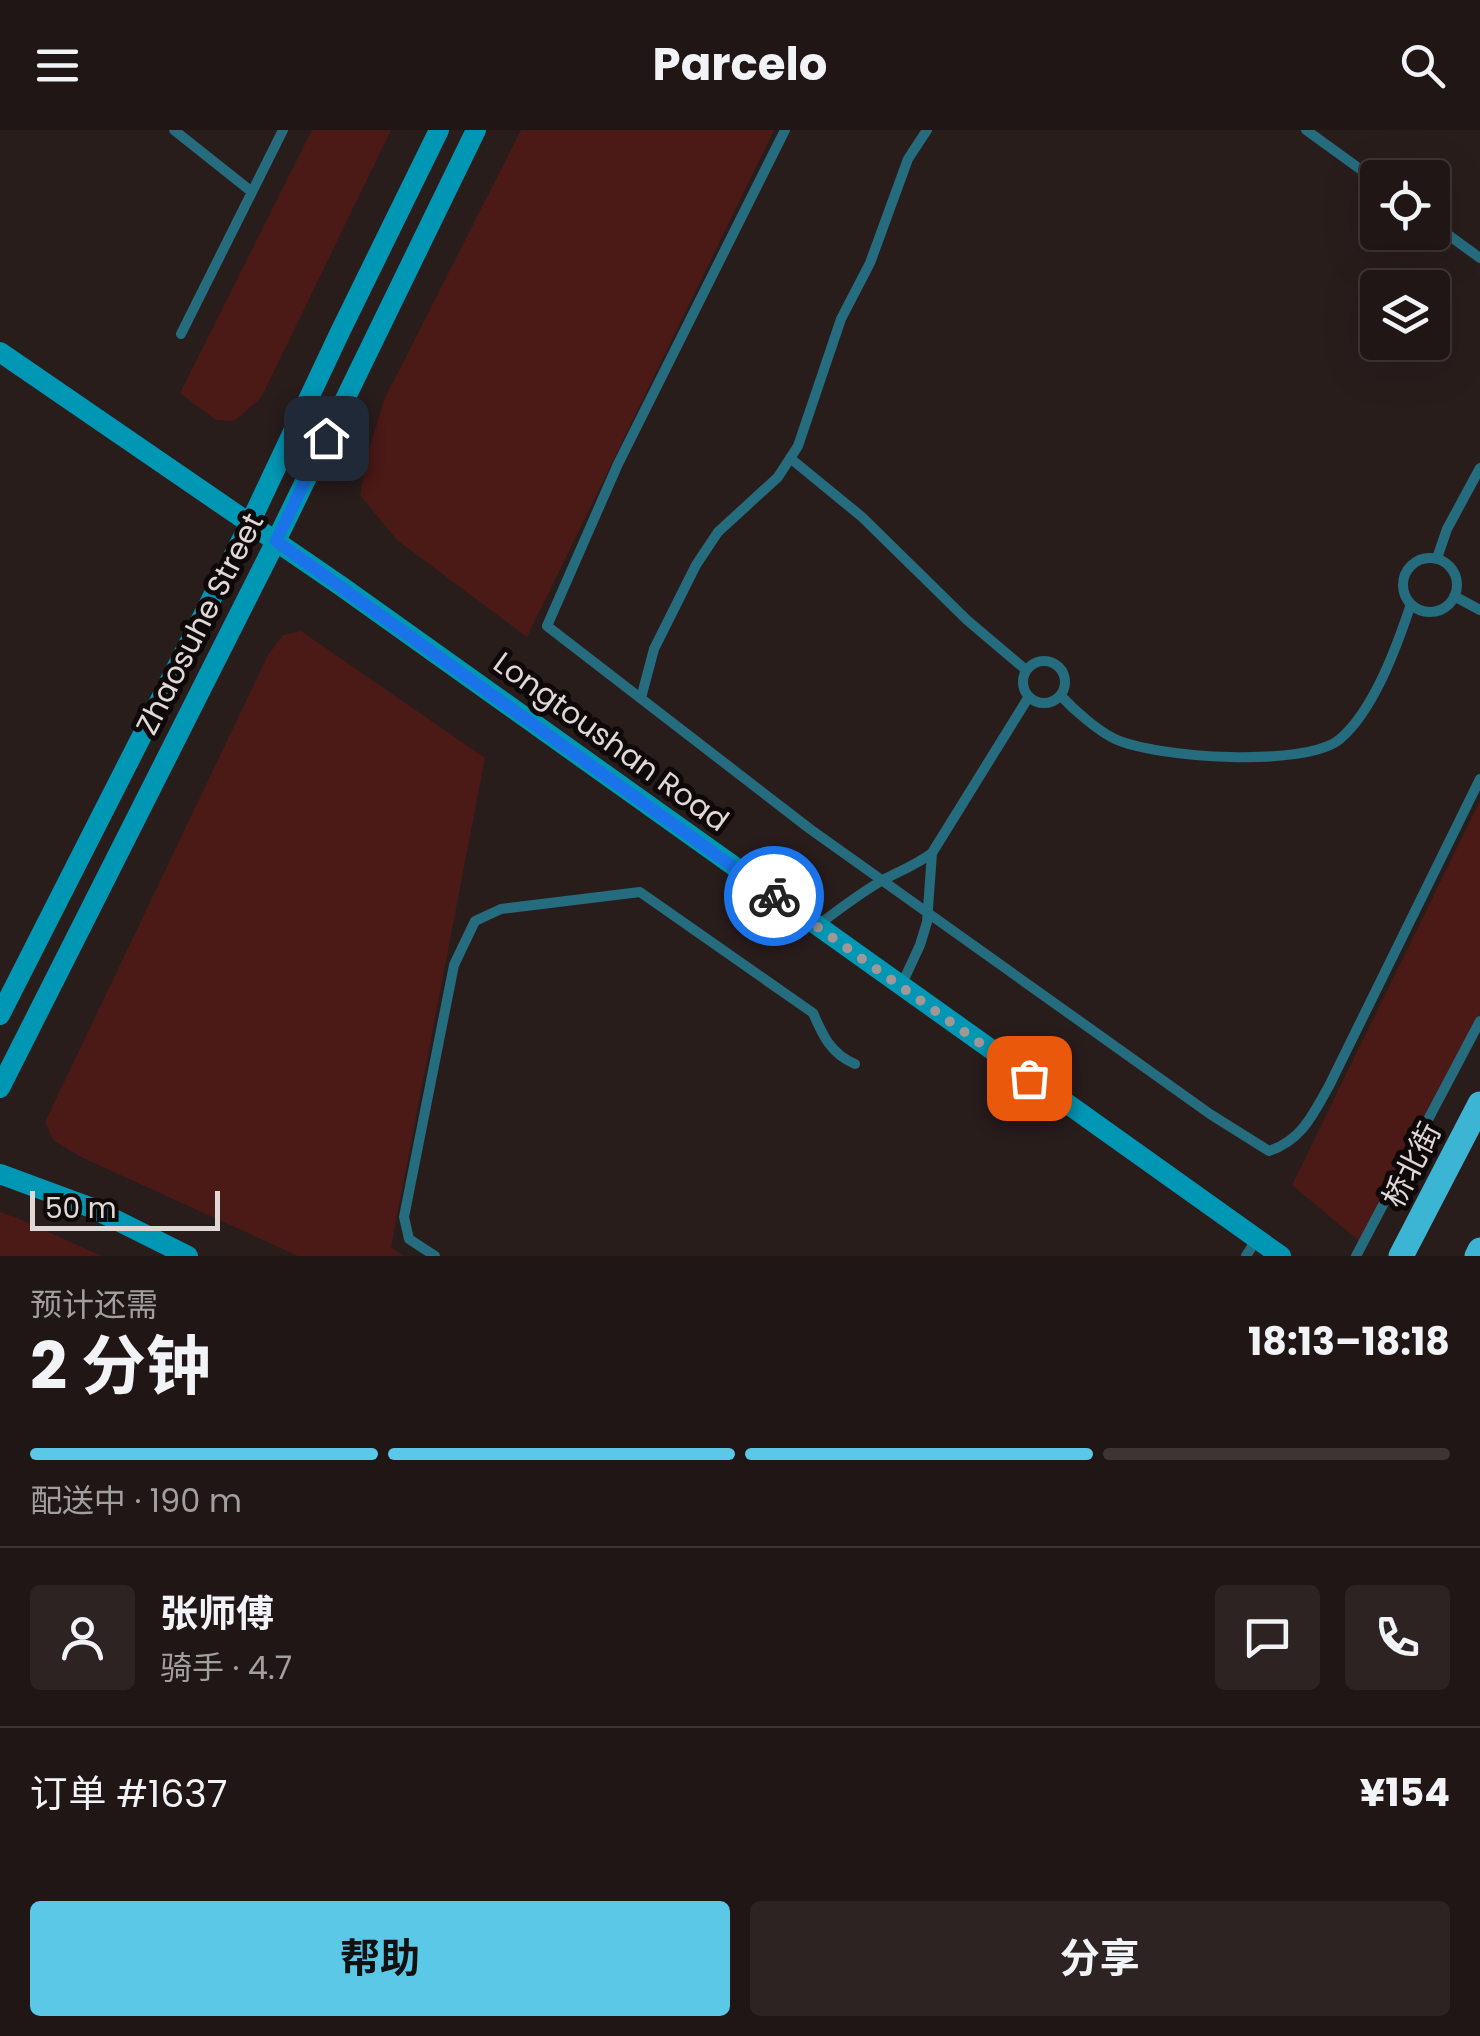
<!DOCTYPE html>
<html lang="zh">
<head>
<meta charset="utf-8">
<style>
  :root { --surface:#1f1615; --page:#2c2322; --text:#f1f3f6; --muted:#a19fa0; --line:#3c3534; --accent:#5ac8e6 }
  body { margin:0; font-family:Poppins,"Noto Sans SC",sans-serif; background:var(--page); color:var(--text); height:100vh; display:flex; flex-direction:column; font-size:38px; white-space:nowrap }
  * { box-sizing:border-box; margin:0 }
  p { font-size:32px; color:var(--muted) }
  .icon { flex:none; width:55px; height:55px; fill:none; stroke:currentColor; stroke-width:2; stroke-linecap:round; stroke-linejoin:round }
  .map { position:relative; height:1126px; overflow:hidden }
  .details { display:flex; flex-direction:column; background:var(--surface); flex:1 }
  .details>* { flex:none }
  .tools { position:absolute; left:1360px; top:30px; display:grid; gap:20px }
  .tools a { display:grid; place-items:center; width:90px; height:90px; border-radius:10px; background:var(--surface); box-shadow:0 10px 40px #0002,0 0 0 2px var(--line); font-size:50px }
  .scale { position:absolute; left:30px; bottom:25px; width:190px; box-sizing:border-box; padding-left:10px; border:5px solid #e0d8d7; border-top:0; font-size:28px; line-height:35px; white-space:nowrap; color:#e0d8d7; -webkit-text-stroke:8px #0e0908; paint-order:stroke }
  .pin { position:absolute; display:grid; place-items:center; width:85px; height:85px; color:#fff; margin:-42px; border-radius:20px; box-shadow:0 5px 15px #0006 }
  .courier { position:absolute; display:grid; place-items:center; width:100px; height:100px; margin:-50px; border:8px solid #1a73e8; border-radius:50%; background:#fff; color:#222; box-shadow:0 2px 12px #0007 }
  .head em { font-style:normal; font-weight:700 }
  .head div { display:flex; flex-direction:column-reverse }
  .head { display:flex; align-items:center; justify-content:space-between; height:170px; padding:0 30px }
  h1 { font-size:65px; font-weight:700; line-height:75px }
  .bar { display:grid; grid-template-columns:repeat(4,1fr); gap:15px 10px; align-content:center; height:120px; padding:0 30px }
  .bar i { height:12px; border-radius:8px; background:var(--line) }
  .bar .on { background:var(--accent) }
  .bar p { grid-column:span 4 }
  .line { display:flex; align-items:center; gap:25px; padding:0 30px; border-top:2px solid var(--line) }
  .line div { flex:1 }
  .round { display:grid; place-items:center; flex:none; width:105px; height:105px; border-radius:10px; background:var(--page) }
  .button { display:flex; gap:20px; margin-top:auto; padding:20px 30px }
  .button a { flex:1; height:115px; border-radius:10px; background:var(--accent); color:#111; font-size:40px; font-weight:700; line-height:115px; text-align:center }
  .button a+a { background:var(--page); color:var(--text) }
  header { display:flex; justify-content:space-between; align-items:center; height:130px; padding:0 30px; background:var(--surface); font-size:45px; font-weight:700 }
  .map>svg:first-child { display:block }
  .green { fill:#4b1916 }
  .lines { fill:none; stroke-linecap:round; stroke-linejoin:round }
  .lane { stroke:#256c7f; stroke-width:10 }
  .secondary { stroke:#0097b5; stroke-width:20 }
  .primary { stroke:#3cb5d4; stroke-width:25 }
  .done { stroke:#a09796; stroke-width:10; stroke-dasharray:0 18 }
  .route { stroke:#1a73e8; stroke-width:12 }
  .labels { text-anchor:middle; stroke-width:10; stroke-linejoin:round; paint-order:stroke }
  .street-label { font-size:30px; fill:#e0d8d7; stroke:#0e0908 }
</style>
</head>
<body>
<header><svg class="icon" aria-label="menu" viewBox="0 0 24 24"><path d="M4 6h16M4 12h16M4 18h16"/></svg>Parcelo<svg class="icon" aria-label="search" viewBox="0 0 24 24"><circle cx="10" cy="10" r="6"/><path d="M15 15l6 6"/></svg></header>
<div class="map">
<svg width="1480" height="1126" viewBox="0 0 1480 1126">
  <rect width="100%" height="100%" fill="#291d1c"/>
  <path class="green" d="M 312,0 L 391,0 L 261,268 L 234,291 L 216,290 L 180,263 Z
    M 521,0 L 774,0 L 527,507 L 397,410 L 360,365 L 367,326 L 384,270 Z
    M 301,501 L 485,628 L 391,1117 L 404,1126 L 298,1126 L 83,1028 L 54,1011 L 45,992 L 268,525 L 283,505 Z
    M 1480,671 L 1480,884 L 1364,1115 L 1292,1055 Z
    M 0,1082 L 17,1088 L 102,1126 L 0,1126 Z"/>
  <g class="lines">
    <path class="lane" d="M 174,0 L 252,62
      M 785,0 L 618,334 L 547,496 L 810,699 L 1210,984 L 1269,1021 C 1302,1010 1313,984 1329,956 L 1480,649
      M 1306,0 L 1378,52
      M 1432,93 L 1480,128
      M 181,204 L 283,0
      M 790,328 L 862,387 L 967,490 L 1026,540
      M1403 455a27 27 0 1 1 54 0a27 27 0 1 1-54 0Z
      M 1437,428 L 1447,399 L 1480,338
      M 1454,466 L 1480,480
      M1023 552a21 21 0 1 1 42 0a21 21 0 1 1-42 0Z
      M 1061,566 C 1074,580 1098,601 1115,609 C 1156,628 1306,638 1340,609 C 1374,580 1397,516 1411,474
      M 641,568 L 654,519 L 696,435 L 718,402 L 778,347 L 798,316 L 841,189 L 870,133 L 908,29 L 927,0
      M 817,796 C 838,780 860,763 883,750 C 900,741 916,735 932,723 L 1028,568
      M 901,856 L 920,815 L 927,792 L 932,723
      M 435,1126 L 409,1109 L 404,1087 L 454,835 L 475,791 L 501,779 L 640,762 L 813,883 C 823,906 831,924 855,934
      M 1246,1126 L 1256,1110
      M 1356,1126 L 1480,891"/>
    <path class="secondary" d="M 0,222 L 341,456 L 1281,1126
      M 0,885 L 250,393 L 340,202 L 439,0
      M 0,958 L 276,411 L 476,0
      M 0,1044 L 92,1078 L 188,1126"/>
    <path class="primary" d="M 1401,1126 L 1480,974
      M 1477,1126 L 1480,1120"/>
  </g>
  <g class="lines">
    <path class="done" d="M 774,766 L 1029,948"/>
    <path class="route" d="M 326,308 L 276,411 L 774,766"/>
  </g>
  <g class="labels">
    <g class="street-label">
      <text transform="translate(200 494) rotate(-63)" y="10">Zhaosuhe Street</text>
      <text transform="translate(611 612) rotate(36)" y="10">Longtoushan Road</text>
      <text transform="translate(1412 1035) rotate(-63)" y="10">桥北街</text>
    </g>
  </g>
</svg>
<div class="tools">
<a><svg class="icon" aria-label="locate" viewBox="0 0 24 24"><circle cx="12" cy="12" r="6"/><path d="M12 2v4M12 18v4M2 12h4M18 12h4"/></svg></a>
<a><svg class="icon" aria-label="layers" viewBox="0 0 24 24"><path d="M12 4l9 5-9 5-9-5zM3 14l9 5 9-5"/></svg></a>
</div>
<div class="scale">50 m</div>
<div class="pin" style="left:1029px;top:948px;background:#ea580c"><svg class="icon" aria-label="bag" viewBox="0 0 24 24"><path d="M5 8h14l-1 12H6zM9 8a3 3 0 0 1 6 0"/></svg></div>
<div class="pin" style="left:326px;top:308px;background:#1f2937"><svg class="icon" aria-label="home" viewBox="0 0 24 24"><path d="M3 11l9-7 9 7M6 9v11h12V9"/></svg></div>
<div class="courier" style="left:774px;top:766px"><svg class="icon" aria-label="bike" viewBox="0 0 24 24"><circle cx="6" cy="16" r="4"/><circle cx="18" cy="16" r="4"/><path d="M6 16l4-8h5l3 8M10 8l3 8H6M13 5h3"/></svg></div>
</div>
<section class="details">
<div class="head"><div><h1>2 分钟</h1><p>预计还需</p></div><em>18:13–18:18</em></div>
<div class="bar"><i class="on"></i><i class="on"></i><i class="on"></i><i></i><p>配送中 · 190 m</p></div>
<div class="line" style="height:180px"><a class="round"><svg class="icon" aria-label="person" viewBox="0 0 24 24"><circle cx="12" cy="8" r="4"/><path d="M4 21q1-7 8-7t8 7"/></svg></a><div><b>张师傅</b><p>骑手 · 4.7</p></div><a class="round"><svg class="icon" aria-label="chat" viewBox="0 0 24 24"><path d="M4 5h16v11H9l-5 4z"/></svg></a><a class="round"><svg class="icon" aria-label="phone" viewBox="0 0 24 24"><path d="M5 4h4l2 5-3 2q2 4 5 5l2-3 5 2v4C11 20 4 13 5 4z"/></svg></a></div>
<div class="line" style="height:130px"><div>订单 #1637</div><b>¥154</b></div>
<div class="button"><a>帮助</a><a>分享</a></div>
</section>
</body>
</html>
